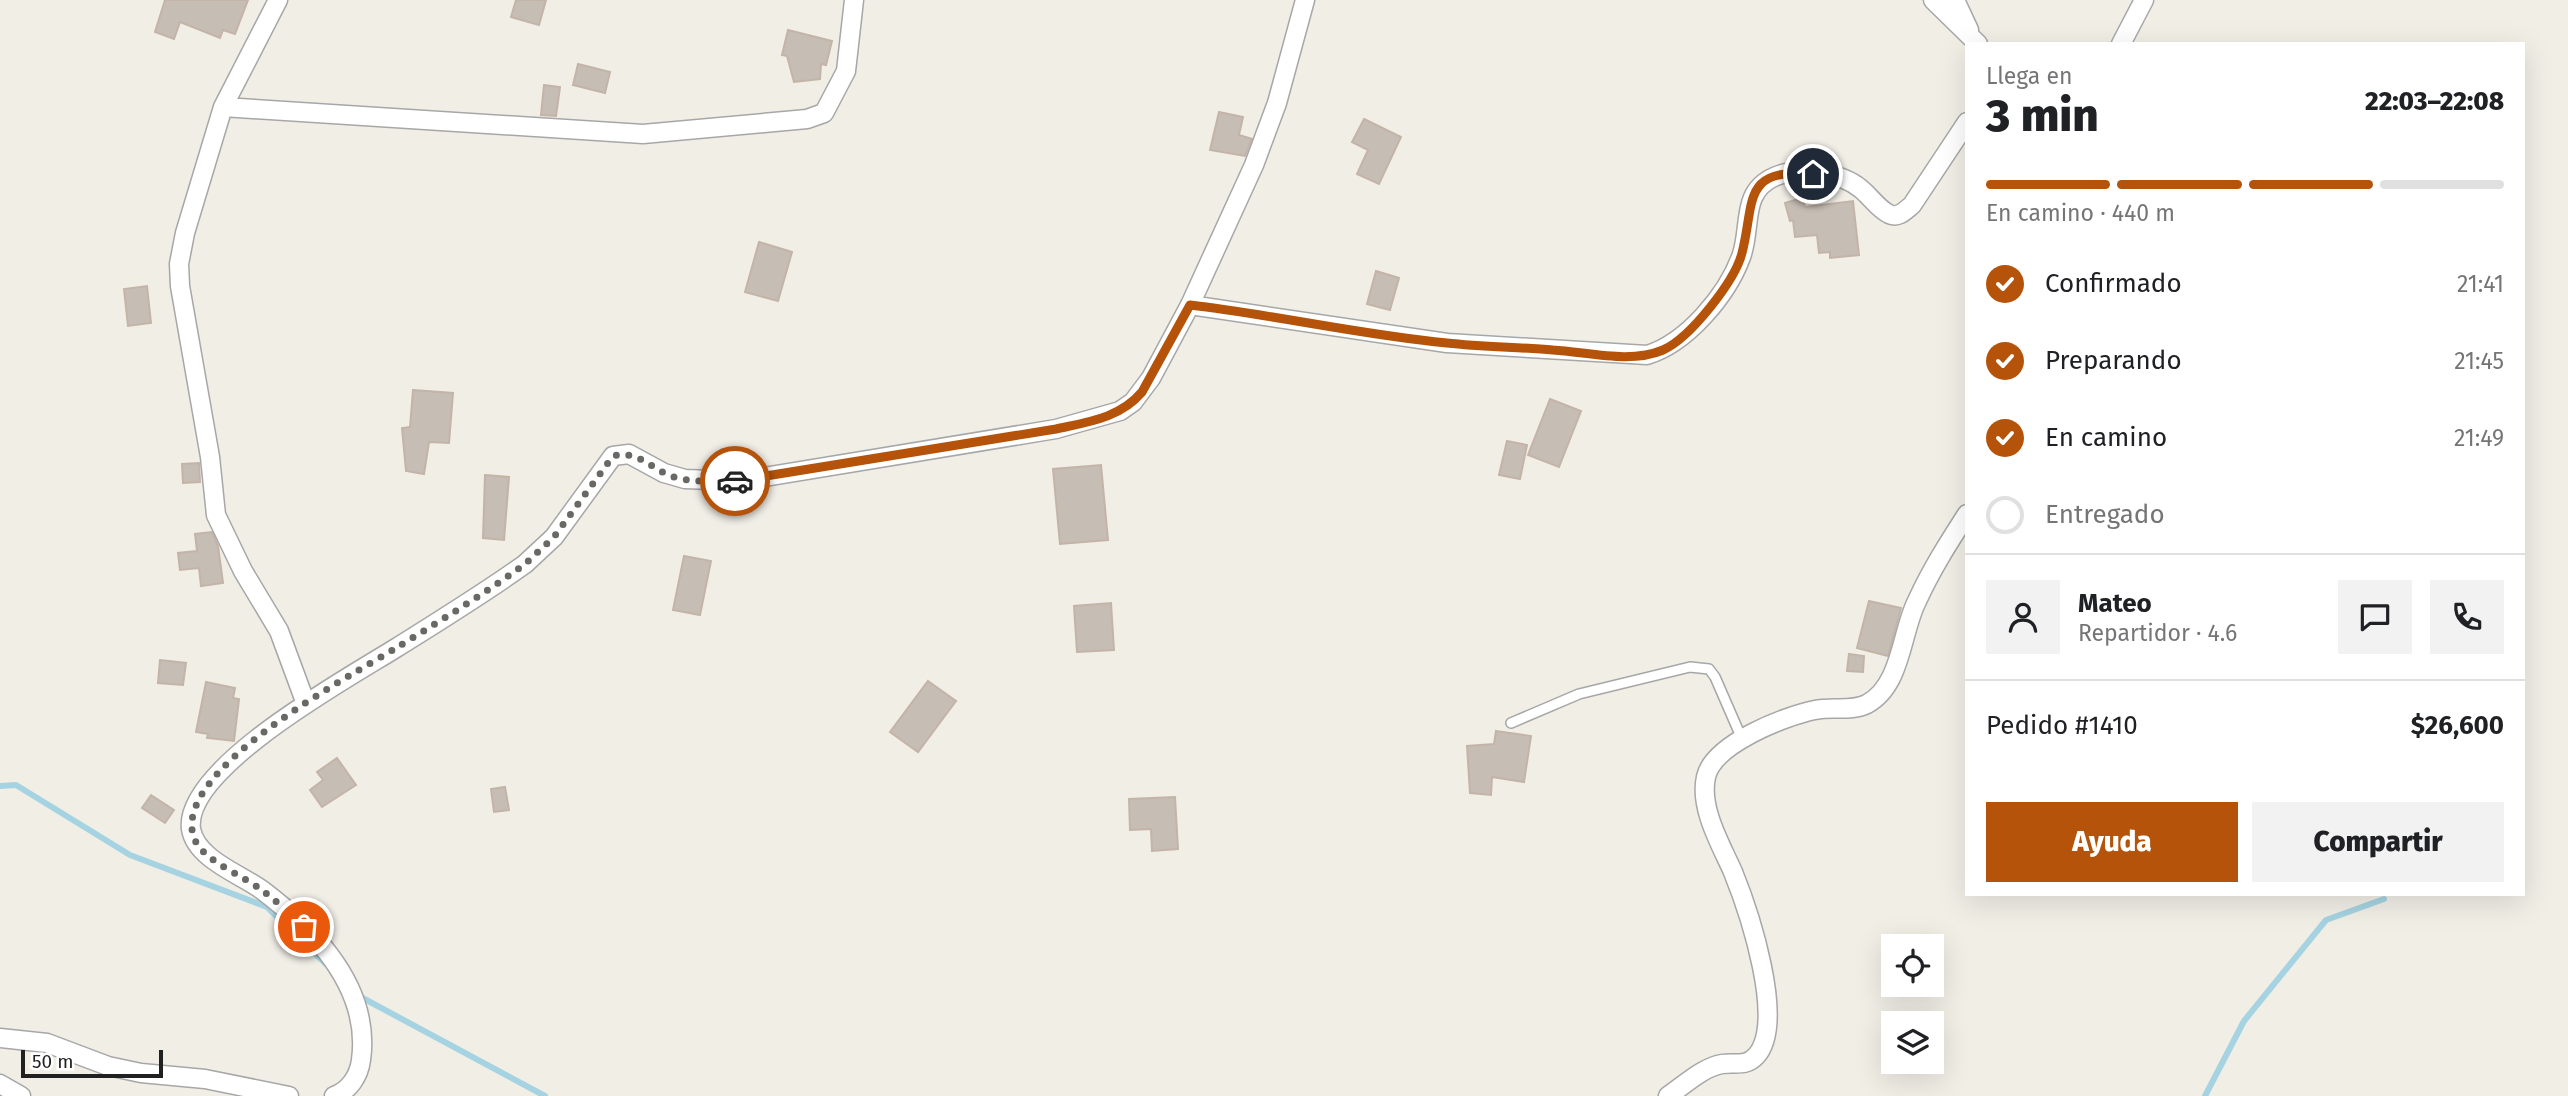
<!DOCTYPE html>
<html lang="es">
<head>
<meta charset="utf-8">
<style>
  :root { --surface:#fff; --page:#f2f2f2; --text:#202124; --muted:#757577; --line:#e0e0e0; --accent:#b45309 }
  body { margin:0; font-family:"Fira Sans",sans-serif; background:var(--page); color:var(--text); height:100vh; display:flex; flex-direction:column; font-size:26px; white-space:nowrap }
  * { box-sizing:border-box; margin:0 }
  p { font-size:23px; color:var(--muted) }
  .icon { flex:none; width:38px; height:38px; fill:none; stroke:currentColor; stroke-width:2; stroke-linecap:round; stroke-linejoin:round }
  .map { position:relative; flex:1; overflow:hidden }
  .panel { position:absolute; left:1965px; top:42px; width:560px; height:854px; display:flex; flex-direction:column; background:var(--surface); border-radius:0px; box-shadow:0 7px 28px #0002 }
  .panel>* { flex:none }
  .fabs { position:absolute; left:1881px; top:934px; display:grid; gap:14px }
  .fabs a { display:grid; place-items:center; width:63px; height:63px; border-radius:0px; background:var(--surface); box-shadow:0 7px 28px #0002; font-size:35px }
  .scale { position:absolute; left:21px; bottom:18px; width:142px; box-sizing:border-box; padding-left:7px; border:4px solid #202020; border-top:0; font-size:19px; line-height:24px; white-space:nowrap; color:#202020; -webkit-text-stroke:5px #fff; paint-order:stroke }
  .pin { position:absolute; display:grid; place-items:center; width:60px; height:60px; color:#fff; margin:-30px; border:4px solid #fff; border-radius:50%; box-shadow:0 2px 7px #0007 }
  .courier { position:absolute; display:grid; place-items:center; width:70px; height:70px; margin:-35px; border:5px solid #b45309; border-radius:50%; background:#fff; color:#222; box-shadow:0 2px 9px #0007 }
  .headline em { font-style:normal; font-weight:800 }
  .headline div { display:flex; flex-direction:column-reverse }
  .headline { display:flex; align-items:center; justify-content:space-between; height:119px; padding:0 21px }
  h1 { font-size:46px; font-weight:800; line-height:52px }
  .bar { display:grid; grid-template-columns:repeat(4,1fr); gap:10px 7px; align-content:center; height:84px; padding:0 21px }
  .bar i { height:9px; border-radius:5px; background:var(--line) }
  .bar .selected { background:var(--accent) }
  .bar p { grid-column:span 4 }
  .line { display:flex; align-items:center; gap:18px; padding:0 21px; border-top:2px solid var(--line) }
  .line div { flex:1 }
  .round { display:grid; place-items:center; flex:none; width:74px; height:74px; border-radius:0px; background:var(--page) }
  ol { padding:0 21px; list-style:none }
  li { display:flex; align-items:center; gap:21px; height:77px }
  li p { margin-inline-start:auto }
  li .icon { padding:7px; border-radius:50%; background:var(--accent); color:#fff; stroke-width:4 }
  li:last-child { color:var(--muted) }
  li i { width:38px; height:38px; border:4px solid var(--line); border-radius:50% }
  .primary-button { display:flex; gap:14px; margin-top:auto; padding:14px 21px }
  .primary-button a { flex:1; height:80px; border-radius:0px; background:var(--accent); color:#fff; font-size:28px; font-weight:800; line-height:80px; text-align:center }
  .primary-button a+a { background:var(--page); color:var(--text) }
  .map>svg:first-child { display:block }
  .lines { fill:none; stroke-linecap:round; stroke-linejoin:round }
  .stream { stroke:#a5d3e1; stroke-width:6 }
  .building { fill:#c6bdb5; stroke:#c4b4a8; stroke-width:2 }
  .lane-casing { stroke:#a7a7a7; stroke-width:12 }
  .street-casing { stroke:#a7a7a7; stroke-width:21 }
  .lane { stroke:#fff; stroke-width:9 }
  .street { stroke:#fff; stroke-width:18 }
  .done { stroke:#696865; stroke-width:7; stroke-dasharray:0 12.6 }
  .route { stroke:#b45309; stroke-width:9 }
</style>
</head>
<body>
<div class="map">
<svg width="2568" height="1096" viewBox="0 0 2568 1096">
  <rect width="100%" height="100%" fill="#f1eee6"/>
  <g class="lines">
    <path class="stream" d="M 0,786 L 16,785 L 130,855 L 267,907 L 326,964
      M 359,996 L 545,1096
      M 2205,1096 L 2244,1021 L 2326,920 L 2384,899"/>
  </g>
  <path class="building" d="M 165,0 L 248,0 L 235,34 L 223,30 L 220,38 L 180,22 L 174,39 L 155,32 Z
    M 516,0 L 546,0 L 539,25 L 511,17 Z
    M 788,30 L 832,41 L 826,65 L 821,64 L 820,79 L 794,82 L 787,56 L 782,55 Z
    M 578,64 L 610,72 L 605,93 L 573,85 Z
    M 544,85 L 560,87 L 556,116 L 541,115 Z
    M 1219,112 L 1243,117 L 1239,135 L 1252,139 L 1245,156 L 1210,150 Z
    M 1364,119 L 1401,137 L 1379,184 L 1357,174 L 1368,150 L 1352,142 Z
    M 1802,198 L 1805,207 L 1853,201 L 1859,255 L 1830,258 L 1830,252 L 1819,253 L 1817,235 L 1795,237 L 1793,220 L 1790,221 L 1785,203 Z
    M 759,242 L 792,252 L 778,301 L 745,292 Z
    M 1376,271 L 1399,278 L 1390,310 L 1367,304 Z
    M 147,286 L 151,323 L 128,326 L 124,289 Z
    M 413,390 L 453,393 L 449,443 L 429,442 L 424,474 L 406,471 L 402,428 L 410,427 Z
    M 1550,399 L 1581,411 L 1559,467 L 1528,455 Z
    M 1507,441 L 1527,445 L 1520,479 L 1499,475 Z
    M 199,463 L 200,482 L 183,483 L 182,464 Z
    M 1101,465 L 1108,540 L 1060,544 L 1053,469 Z
    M 485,475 L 509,477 L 504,540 L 483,538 Z
    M 212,532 L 218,546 L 223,583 L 201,586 L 199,568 L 180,570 L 178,553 L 197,551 L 195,534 Z
    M 684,556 L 711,561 L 700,615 L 673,610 Z
    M 1869,601 L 1901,608 L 1888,656 L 1857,648 Z
    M 1111,603 L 1114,650 L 1077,652 L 1074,606 Z
    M 1849,654 L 1864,656 L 1863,672 L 1847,671 Z
    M 160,660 L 186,663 L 183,685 L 158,683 Z
    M 928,681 L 956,701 L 918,752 L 890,732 Z
    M 206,682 L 235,688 L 233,698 L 239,699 L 234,741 L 207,738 L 208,734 L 196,732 Z
    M 1496,731 L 1531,736 L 1524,782 L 1492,777 L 1491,795 L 1470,793 L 1467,746 L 1494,744 Z
    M 337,758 L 356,785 L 322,807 L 310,790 L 323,780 L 317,772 Z
    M 505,787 L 509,810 L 494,812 L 491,789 Z
    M 151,795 L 174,810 L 165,823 L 142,808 Z
    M 1175,797 L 1178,849 L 1152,851 L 1151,829 L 1130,830 L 1129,799 Z"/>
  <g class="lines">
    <defs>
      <path id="lane" d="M 1511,723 L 1579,694 L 1690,667 L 1709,669 L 1715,677 L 1742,739"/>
      <path id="street" d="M 278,0 L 223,107 L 185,233 L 179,264 L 180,286 L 210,457 L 216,515 L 243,571 L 279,631 L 306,704
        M 1933,0 L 1978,44
        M 1955,0 L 1969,30
        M 2121,44 L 2144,0
        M 223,107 L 643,134 L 807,119 L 824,113 L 846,71 L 854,0
        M 1190,305 L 1447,343 L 1647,355 C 1687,343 1727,295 1741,257 C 1752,228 1740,192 1774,177 C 1798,166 1841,172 1861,189 C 1870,196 1878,209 1889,214 C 1898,219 1906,210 1912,205 L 1967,122
        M 0,1038 L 47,1043 L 108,1066 L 141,1073 L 205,1079 L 289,1096
        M 0,1084 L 21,1096
        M 334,1096 C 349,1091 359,1076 361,1060 C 371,989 315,930 262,890 C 240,874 196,859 191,829 C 183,768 350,677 396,648 C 439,621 483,594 525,564 L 554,537 L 613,456 L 629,454 L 664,473 L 685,479 L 740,481 L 1056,429 L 1120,411 L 1133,402 L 1151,378 L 1190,305 L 1254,165 L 1277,103 L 1305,0
        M 1668,1096 C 1683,1086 1703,1067 1722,1064 C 1735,1062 1746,1067 1756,1056 C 1787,1023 1748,909 1733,872 C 1721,845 1699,808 1706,777 C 1713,744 1785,716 1815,710 C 1832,706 1851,712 1867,704 C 1902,685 1901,632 1917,601 C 1931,570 1949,542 1967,514"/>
    </defs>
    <use href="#lane" class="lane-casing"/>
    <use href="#street" class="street-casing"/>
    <use href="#lane" class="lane"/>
    <use href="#street" class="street"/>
  </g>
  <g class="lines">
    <path class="done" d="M 304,927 C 290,914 276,900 260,889 C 242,875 203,861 194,838 C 170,771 349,677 396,648 C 440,621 484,594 525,564 L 554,537 L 613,456 C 638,449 653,471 674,477 C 694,483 715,481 735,481"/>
    <path class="route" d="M 735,481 L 1056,429 C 1088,422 1120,418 1142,392 L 1190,305 C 1276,315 1361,335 1447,343 C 1482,347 1518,347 1553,350 C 1588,352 1630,364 1663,350 C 1690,338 1735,281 1742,253 C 1755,203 1741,167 1813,174"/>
  </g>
</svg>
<div class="fabs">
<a><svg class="icon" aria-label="locate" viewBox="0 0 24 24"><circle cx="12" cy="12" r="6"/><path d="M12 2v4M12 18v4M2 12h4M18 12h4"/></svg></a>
<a><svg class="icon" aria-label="layers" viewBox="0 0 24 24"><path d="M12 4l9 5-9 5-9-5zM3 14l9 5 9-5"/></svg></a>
</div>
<div class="scale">50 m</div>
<div class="pin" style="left:304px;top:927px;background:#ea580c"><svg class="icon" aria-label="bag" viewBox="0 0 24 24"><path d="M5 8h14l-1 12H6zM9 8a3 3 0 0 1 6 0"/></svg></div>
<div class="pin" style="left:1813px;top:174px;background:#1f2937"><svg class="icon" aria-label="home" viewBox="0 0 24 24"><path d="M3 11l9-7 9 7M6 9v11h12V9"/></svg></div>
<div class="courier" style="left:735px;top:481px"><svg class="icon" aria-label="car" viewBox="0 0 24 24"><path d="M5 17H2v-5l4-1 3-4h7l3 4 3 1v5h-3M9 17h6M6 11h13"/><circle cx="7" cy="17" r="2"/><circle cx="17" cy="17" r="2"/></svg></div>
<section class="panel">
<div class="headline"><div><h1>3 min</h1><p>Llega en</p></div><em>22:03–22:08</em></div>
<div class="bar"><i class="selected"></i><i class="selected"></i><i class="selected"></i><i></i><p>En camino · 440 m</p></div>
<ol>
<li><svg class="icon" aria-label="check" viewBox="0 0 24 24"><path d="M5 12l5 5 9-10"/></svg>Confirmado<p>21:41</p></li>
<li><svg class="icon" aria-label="check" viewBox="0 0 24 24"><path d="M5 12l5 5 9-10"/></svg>Preparando<p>21:45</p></li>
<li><svg class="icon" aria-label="check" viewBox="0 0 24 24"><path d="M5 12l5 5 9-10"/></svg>En camino<p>21:49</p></li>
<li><i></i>Entregado</li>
</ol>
<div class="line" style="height:126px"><a class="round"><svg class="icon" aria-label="person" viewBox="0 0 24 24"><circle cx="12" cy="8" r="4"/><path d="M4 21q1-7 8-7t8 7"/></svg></a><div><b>Mateo</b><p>Repartidor · 4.6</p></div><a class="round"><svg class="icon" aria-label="chat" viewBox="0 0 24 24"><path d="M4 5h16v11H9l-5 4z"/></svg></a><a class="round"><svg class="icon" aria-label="phone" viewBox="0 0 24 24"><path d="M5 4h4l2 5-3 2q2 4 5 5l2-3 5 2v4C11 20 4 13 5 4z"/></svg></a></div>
<div class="line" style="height:91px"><div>Pedido #1410</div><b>$26,600</b></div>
<div class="primary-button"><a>Ayuda</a><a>Compartir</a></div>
</section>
</div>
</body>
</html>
